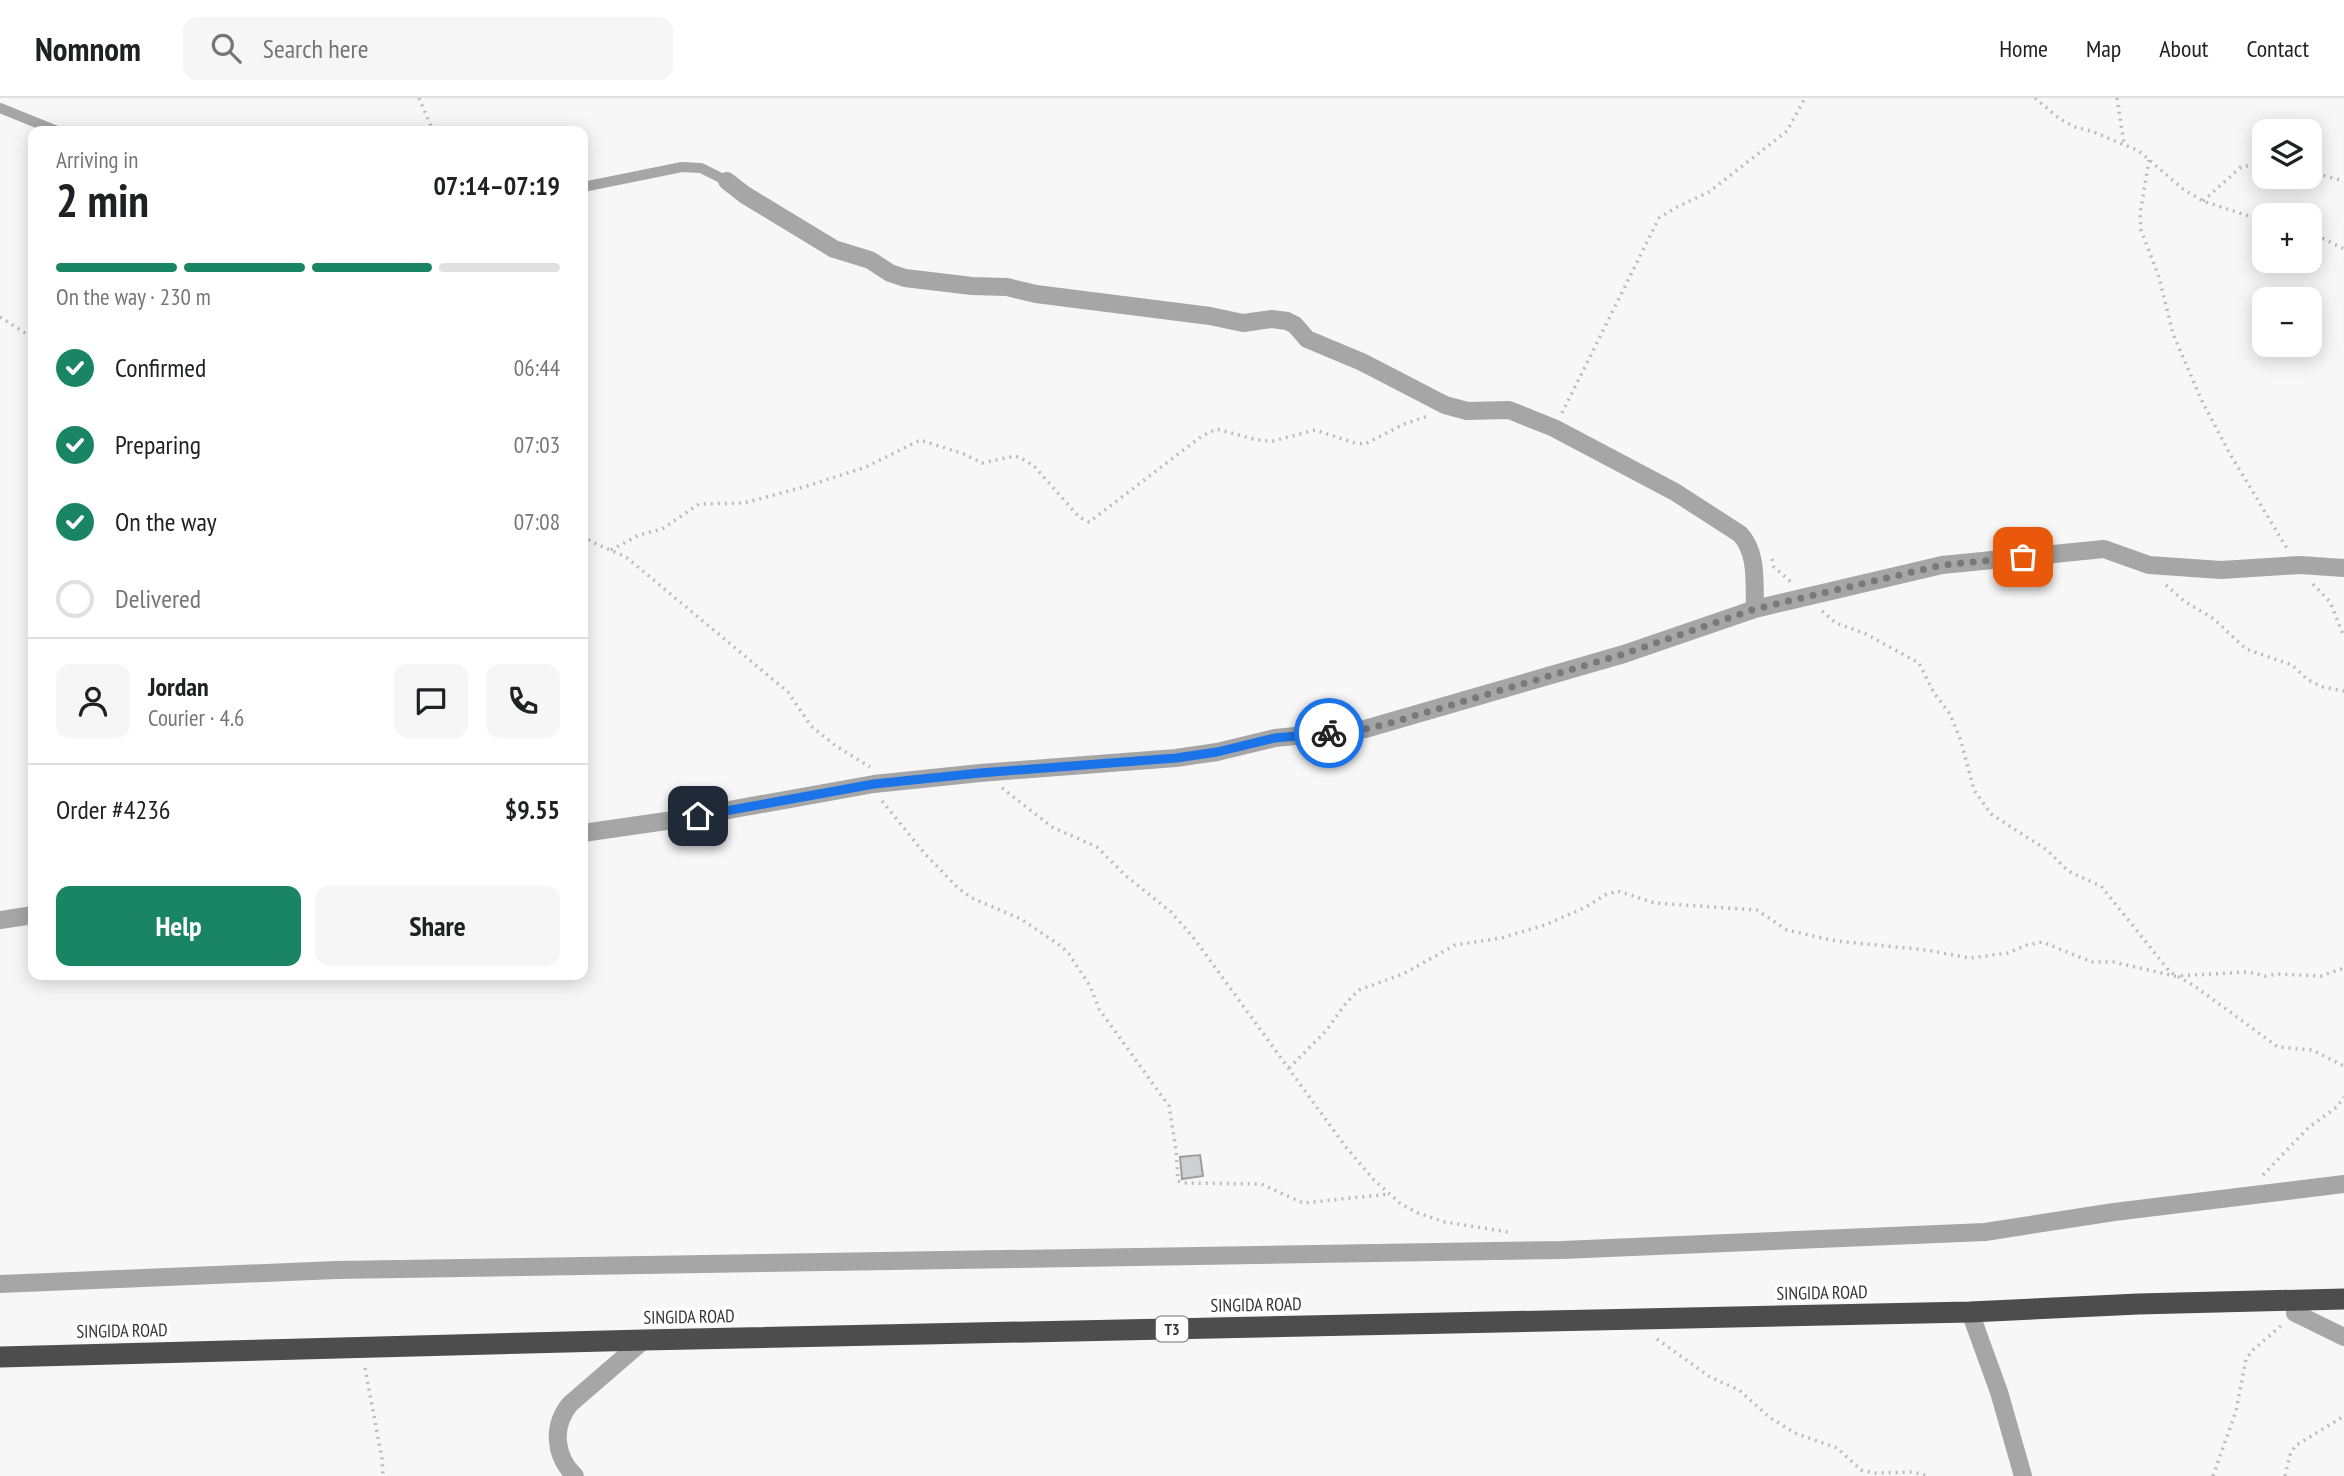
<!DOCTYPE html>
<html lang="en">
<head>
<meta charset="utf-8">
<style>
  :root { --surface:#fff; --page:#f6f6f6; --text:#202124; --muted:#757577; --line:#e0e0e0; --accent:#198562 }
  body { margin:0; font-family:"PT Sans Narrow",sans-serif; background:var(--page); color:var(--text); height:100vh; display:flex; flex-direction:column; font-size:26px; white-space:nowrap }
  * { box-sizing:border-box; margin:0 }
  p { font-size:23px; color:var(--muted) }
  .icon { flex:none; width:38px; height:38px; fill:none; stroke:currentColor; stroke-width:2; stroke-linecap:round; stroke-linejoin:round }
  .map { position:relative; flex:1; overflow:hidden }
  .side { position:absolute; left:28px; top:28px; width:560px; height:854px; display:flex; flex-direction:column; background:var(--surface); border-radius:14px; box-shadow:0 4px 18px #0003 }
  .side>* { flex:none }
  .fabs { position:absolute; left:2252px; top:21px; display:grid; gap:14px }
  .fabs a { display:grid; place-items:center; width:70px; height:70px; border-radius:14px; background:var(--surface); box-shadow:0 4px 18px #0003; font-size:35px }
  .pin { position:absolute; display:grid; place-items:center; width:60px; height:60px; color:#fff; margin:-30px; border-radius:14px; box-shadow:0 4px 10px #0006 }
  .courier { position:absolute; display:grid; place-items:center; width:70px; height:70px; margin:-35px; border:5px solid #1a73e8; border-radius:50%; background:#fff; color:#222; box-shadow:0 2px 9px #0007 }
  .head em { font-style:normal; font-weight:700 }
  .head div { display:flex; flex-direction:column-reverse }
  .head { display:flex; align-items:center; justify-content:space-between; height:119px; padding:0 28px }
  h1 { font-size:46px; font-weight:700; line-height:52px }
  .bar { display:grid; grid-template-columns:repeat(4,1fr); gap:10px 7px; align-content:center; height:84px; padding:0 28px }
  .bar i { height:9px; border-radius:5px; background:var(--line) }
  .bar .on { background:var(--accent) }
  .bar p { grid-column:span 4 }
  .line { display:flex; align-items:center; gap:18px; padding:0 28px; border-top:2px solid var(--line) }
  .line div { flex:1 }
  .round { display:grid; place-items:center; flex:none; width:74px; height:74px; border-radius:14px; background:var(--page) }
  ol { padding:0 28px; list-style:none }
  li { display:flex; align-items:center; gap:21px; height:77px }
  li p { margin-inline-start:auto }
  li .icon { padding:7px; border-radius:50%; background:var(--accent); color:#fff; stroke-width:4 }
  li:last-child { color:var(--muted) }
  li i { width:38px; height:38px; border:4px solid var(--line); border-radius:50% }
  .cta { display:flex; gap:14px; margin-top:auto; padding:14px 28px }
  .cta a { flex:1; height:80px; border-radius:14px; background:var(--accent); color:#fff; font-size:28px; font-weight:700; line-height:80px; text-align:center }
  .cta a+a { background:var(--page); color:var(--text) }
  header { display:flex; align-items:center; gap:42px; box-sizing:border-box; height:98px; padding:0 35px; background:var(--surface); border-bottom:2px solid var(--line) }
  header strong { font-size:33px }
  nav { display:flex; gap:38px; margin-inline-start:auto; font-size:24px }
  .search { width:490px; height:63px; background:var(--page); display:flex; align-items:center; gap:18px; box-sizing:border-box; padding:0 24px; border-radius:14px; color:var(--muted); font-size:26px }
  .map>svg:first-child { display:block }
  .building { fill:#cfd0d1; stroke:#9e9e9f; stroke-width:2 }
  .lines { fill:none; stroke-linecap:round; stroke-linejoin:round }
  .path { stroke:#bbbbbc; stroke-width:3.5; stroke-dasharray:2 5; stroke-linecap:butt }
  .lane { stroke:#a6a6a7; stroke-width:10 }
  .street { stroke:#a6a6a7; stroke-width:18 }
  .highway { stroke:#4d4d4e; stroke-width:21 }
  .done { stroke:#797979; stroke-width:7; stroke-dasharray:0 12.6 }
  .route { stroke:#1a73e8; stroke-width:9 }
  .labels { text-anchor:middle; stroke-width:7; stroke-linejoin:round; paint-order:stroke }
  .shield { fill:#fff; stroke:#727272; stroke-width:2 }
  .shield-label { font-size:16px; font-weight:bold; fill:#353535 }
  .street-label { font-size:18px; fill:#353535; stroke:#fff }
</style>
</head>
<body>
<header>
<strong>Nomnom</strong>
<div class="search"><svg class="icon" aria-label="search" viewBox="0 0 24 24"><circle cx="10" cy="10" r="6"/><path d="M15 15l6 6"/></svg>Search here</div>
<nav><a>Home</a><a>Map</a><a>About</a><a>Contact</a></nav>
</header>
<div class="map">
<svg width="2344" height="1378" viewBox="0 0 2344 1378">
  <rect width="100%" height="100%" fill="#f7f7f8"/>
  <path class="building" d="M 1200,1057 L 1203,1078 L 1182,1081 L 1180,1059 Z"/>
  <g class="lines">
    <path class="path" d="M 419,0 L 433,33
      M 2035,0 L 2060,21 L 2075,29 L 2091,33 L 2139,53 L 2183,91 L 2203,103 L 2264,123
      M 2117,0 L 2124,46
      M 2149,62 L 2140,116 L 2141,132 L 2159,179 L 2173,236 L 2202,303 L 2230,356 L 2288,452
      M 2310,74 L 2344,83
      M 2203,103 L 2241,69 L 2264,65
      M 2310,134 L 2344,151
      M 0,219 L 33,240
      M 1562,315 L 1659,120 L 1675,110 L 1709,94 L 1787,33 L 1805,0
      M 583,437 L 592,444 L 626,459 L 788,594 L 811,628 L 836,648 L 870,669
      M 611,452 L 639,437 L 662,431 L 699,406 L 744,405 L 807,388 L 866,369 L 920,342 L 964,356 L 982,365 L 1015,358 L 1021,360 L 1034,368 L 1079,419 L 1089,424 L 1202,338 L 1217,331 L 1257,342 L 1273,343 L 1315,332 L 1355,345 L 1365,346 L 1404,326 L 1428,318
      M 1772,461 L 1774,469 L 1791,484
      M 2313,486 L 2330,504 L 2344,539
      M 2166,487 L 2184,503 L 2214,521 L 2246,551 L 2292,567 L 2308,582 L 2323,589 L 2344,593
      M 1822,513 L 1836,525 L 1866,536 L 1919,565 L 1934,595 L 1950,616 L 1961,643 L 1974,692 L 1991,716 L 2047,752 L 2068,773 L 2101,788 L 2170,874 L 2193,887 L 2278,949 L 2312,952 L 2344,968
      M 1002,690 L 1052,729 L 1097,749 L 1125,777 L 1171,814 L 1193,839 L 1345,1048 L 1374,1082 L 1401,1106 L 1418,1115 L 1445,1124 L 1508,1134
      M 882,703 L 925,756 L 958,790 L 972,800 L 1021,821 L 1061,848 L 1069,856 L 1090,888 L 1099,911 L 1169,1008 L 1176,1052 L 1178,1083 L 1184,1085 L 1261,1086 L 1303,1105 L 1390,1096
      M 1289,970 L 1326,933 L 1346,905 L 1359,892 L 1403,876 L 1455,847 L 1501,840 L 1545,827 L 1586,809 L 1605,797 L 1618,793 L 1655,805 L 1757,812 L 1787,832 L 1836,843 L 1926,852 L 1970,860 L 2008,855 L 2027,847 L 2042,844 L 2092,864 L 2113,864 L 2175,878 L 2248,874 L 2266,878 L 2277,876 L 2321,878 L 2344,870
      M 2263,1077 L 2308,1030 L 2337,1009 L 2344,999
      M 1657,1241 L 1710,1279 L 1739,1292 L 1769,1319 L 1795,1335 L 1837,1350 L 1861,1372 L 1875,1375 L 1913,1374 L 1928,1378
      M 365,1270 L 382,1361 L 383,1378
      M 2213,1378 L 2236,1313 L 2246,1261 L 2253,1252 L 2283,1226
      M 2285,1378 L 2290,1357 L 2295,1348 L 2344,1318"/>
    <path class="lane" d="M 0,10 L 57,33
      M 583,89 L 682,69 L 701,70 L 727,83"/>
    <path class="street" d="M 727,83 L 745,97 L 834,151 L 870,162 L 890,175 L 905,180 L 972,188 L 1007,189 L 1036,196 L 1210,218 L 1243,225 L 1272,221 L 1287,223 L 1295,227 L 1307,241 L 1362,264 L 1445,307 L 1467,313 L 1509,312 L 1554,330 L 1675,394 L 1740,436 C 1758,455 1754,486 1755,511
      M 583,735 L 673,722 L 874,686 L 980,675 L 1176,660 L 1217,654 L 1275,640 L 1365,631 L 1624,556 L 1755,511 L 1942,467 L 2104,451 L 2149,467 L 2221,472 L 2300,467 L 2344,470
      M 0,822 L 33,817
      M 0,1186 L 336,1172 L 1562,1152 L 1985,1134 L 2114,1114 L 2344,1086
      M 1970,1214 L 1999,1294 L 2023,1378
      M 2295,1215 L 2344,1239
      M 575,1378 C 554,1358 552,1328 570,1306 L 644,1242"/>
    <path class="highway" d="M 0,1259 L 644,1242 L 1970,1214 L 2138,1206 L 2344,1201"/>
  </g>
  <g class="lines">
    <path class="done" d="M 1329,635 L 1365,631 L 1390,625 L 1624,556 L 1755,511 L 1942,467 L 2023,459"/>
    <path class="route" d="M 698,718 L 874,686 L 980,675 L 1176,660 L 1217,654 L 1275,640 L 1329,635"/>
  </g>
  <g class="labels">
    <rect class="shield" x="1156" y="1218.5" width="32" height="25" rx="5"/>
    <g class="shield-label">
      <text x="1172" y="1237">T3</text>
    </g>
    <g class="street-label">
      <text transform="translate(1822 1195) rotate(-1)" y="6">SINGIDA ROAD</text>
      <text transform="translate(1256 1207) rotate(-1)" y="6">SINGIDA ROAD</text>
      <text transform="translate(689 1219) rotate(-1)" y="6">SINGIDA ROAD</text>
      <text transform="translate(122 1233) rotate(-1)" y="6">SINGIDA ROAD</text>
    </g>
  </g>
</svg>
<div class="fabs">
<a><svg class="icon" aria-label="layers" viewBox="0 0 24 24"><path d="M12 4l9 5-9 5-9-5zM3 14l9 5 9-5"/></svg></a>
<a>+</a>
<a>−</a>
</div>
<div class="pin" style="left:2023px;top:459px;background:#ea580c"><svg class="icon" aria-label="bag" viewBox="0 0 24 24"><path d="M5 8h14l-1 12H6zM9 8a3 3 0 0 1 6 0"/></svg></div>
<div class="pin" style="left:698px;top:718px;background:#1f2937"><svg class="icon" aria-label="home" viewBox="0 0 24 24"><path d="M3 11l9-7 9 7M6 9v11h12V9"/></svg></div>
<div class="courier" style="left:1329px;top:635px"><svg class="icon" aria-label="bike" viewBox="0 0 24 24"><circle cx="6" cy="16" r="4"/><circle cx="18" cy="16" r="4"/><path d="M6 16l4-8h5l3 8M10 8l3 8H6M13 5h3"/></svg></div>
<section class="side">
<div class="head"><div><h1>2 min</h1><p>Arriving in</p></div><em>07:14–07:19</em></div>
<div class="bar"><i class="on"></i><i class="on"></i><i class="on"></i><i></i><p>On the way · 230 m</p></div>
<ol>
<li><svg class="icon" aria-label="check" viewBox="0 0 24 24"><path d="M5 12l5 5 9-10"/></svg>Confirmed<p>06:44</p></li>
<li><svg class="icon" aria-label="check" viewBox="0 0 24 24"><path d="M5 12l5 5 9-10"/></svg>Preparing<p>07:03</p></li>
<li><svg class="icon" aria-label="check" viewBox="0 0 24 24"><path d="M5 12l5 5 9-10"/></svg>On the way<p>07:08</p></li>
<li><i></i>Delivered</li>
</ol>
<div class="line" style="height:126px"><a class="round"><svg class="icon" aria-label="person" viewBox="0 0 24 24"><circle cx="12" cy="8" r="4"/><path d="M4 21q1-7 8-7t8 7"/></svg></a><div><b>Jordan</b><p>Courier · 4.6</p></div><a class="round"><svg class="icon" aria-label="chat" viewBox="0 0 24 24"><path d="M4 5h16v11H9l-5 4z"/></svg></a><a class="round"><svg class="icon" aria-label="phone" viewBox="0 0 24 24"><path d="M5 4h4l2 5-3 2q2 4 5 5l2-3 5 2v4C11 20 4 13 5 4z"/></svg></a></div>
<div class="line" style="height:91px"><div>Order #4236</div><b>$9.55</b></div>
<div class="cta"><a>Help</a><a>Share</a></div>
</section>
</div>
</body>
</html>
